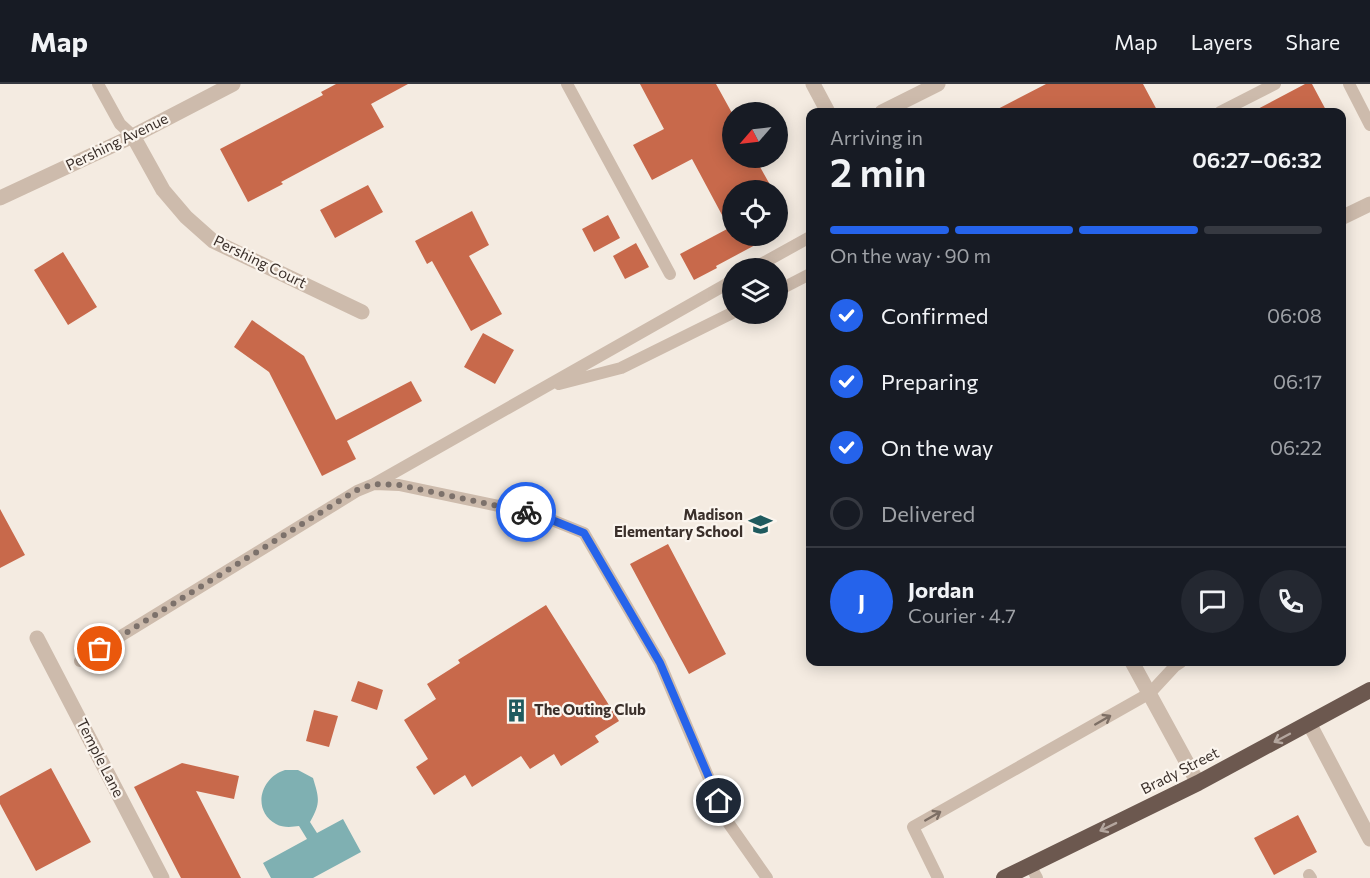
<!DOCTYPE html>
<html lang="en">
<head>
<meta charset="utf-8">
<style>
  :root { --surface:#171b24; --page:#242831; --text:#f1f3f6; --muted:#9ea1a6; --line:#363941; --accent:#2563eb }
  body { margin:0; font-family:Commissioner,sans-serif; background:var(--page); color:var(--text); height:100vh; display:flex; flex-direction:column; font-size:22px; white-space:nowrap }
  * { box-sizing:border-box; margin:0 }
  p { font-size:20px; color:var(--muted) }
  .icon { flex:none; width:33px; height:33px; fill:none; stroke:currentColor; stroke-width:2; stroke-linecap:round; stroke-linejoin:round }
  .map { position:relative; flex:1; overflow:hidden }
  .side { position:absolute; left:806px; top:24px; width:540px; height:558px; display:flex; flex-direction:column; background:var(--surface); border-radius:12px; box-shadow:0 3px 15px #0003 }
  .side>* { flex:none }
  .needle { width:39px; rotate:242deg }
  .fabs { position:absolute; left:722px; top:18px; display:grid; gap:12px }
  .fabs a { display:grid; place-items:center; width:66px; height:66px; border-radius:50%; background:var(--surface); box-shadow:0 3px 15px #0003; font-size:30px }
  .pin { position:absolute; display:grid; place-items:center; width:51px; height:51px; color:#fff; margin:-26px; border:3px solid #fff; border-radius:50%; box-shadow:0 2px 6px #0007 }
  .courier { position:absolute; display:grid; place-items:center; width:60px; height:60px; margin:-30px; border:4px solid #2563eb; border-radius:50%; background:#fff; color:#222; box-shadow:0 2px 8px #0007 }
  .head em { font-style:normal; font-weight:600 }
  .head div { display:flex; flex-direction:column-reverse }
  .head { display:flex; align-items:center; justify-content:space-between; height:102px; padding:0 24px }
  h1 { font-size:39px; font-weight:600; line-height:45px }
  .bar { display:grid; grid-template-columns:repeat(4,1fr); gap:9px 6px; align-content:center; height:72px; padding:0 24px }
  .bar i { height:8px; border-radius:4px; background:var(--line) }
  .bar .selected { background:var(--accent) }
  .bar p { grid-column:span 4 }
  .line { display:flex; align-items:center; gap:15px; padding:0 24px; border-top:2px solid var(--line) }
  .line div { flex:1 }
  .round { display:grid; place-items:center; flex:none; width:63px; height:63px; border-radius:32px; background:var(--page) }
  ol { padding:0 24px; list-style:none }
  li { display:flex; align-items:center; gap:18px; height:66px }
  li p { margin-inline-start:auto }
  li .icon { padding:6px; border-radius:50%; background:var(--accent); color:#fff; stroke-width:4 }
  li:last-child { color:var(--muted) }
  li i { width:33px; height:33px; border:3px solid var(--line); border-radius:50% }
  header { display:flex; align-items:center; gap:36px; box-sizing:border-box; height:84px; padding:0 30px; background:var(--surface); border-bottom:2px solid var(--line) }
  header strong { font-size:28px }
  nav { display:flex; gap:33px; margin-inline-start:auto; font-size:21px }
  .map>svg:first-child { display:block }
  .water { fill:#7fb0b2 }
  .building { fill:#c8694b }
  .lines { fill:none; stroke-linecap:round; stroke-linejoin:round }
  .service { stroke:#cdbbac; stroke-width:12 }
  .minor { stroke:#cdbbac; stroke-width:15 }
  .trunk { stroke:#6c584f; stroke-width:16 }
  .oneway { stroke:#7d6f65 }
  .oneway2 { stroke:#b4a69e }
  .done { stroke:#7c716b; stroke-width:6; stroke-dasharray:0 10.8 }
  .route { stroke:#2563eb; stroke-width:8 }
  .labels { text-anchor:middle; stroke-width:4.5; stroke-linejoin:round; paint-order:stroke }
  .street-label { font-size:15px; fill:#3b302b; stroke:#fbf5ee }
  .poi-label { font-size:15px; font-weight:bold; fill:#3b302b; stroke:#fbf5ee; text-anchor:end }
</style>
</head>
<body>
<header>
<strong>Map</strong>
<nav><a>Map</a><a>Layers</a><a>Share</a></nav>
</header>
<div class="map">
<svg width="1370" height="794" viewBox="0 0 1370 794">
  <rect width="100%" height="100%" fill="#f4ebe1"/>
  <path class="water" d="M 285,686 L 298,686 L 313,694 C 319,714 321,719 310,738 L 317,749 L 343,735 L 361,768 L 313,794 L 271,794 L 263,779 L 307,755 L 299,742 C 292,743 283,744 276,740 C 251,726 261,693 285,686 Z"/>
  <path class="building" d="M 336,0 L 408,0 L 371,20 L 384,43 L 281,98 L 283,100 L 248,118 L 220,65 L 323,11 L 321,8 Z
    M 640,0 L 716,0 L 732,29 L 732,74 L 755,74 L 773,106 L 732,106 L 732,152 L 772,152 L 716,182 L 717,184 L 694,196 L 680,170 L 729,144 L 692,75 L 652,96 L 633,61 L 664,45 Z
    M 1046,0 L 1143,0 L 1158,28 L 992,28 Z
    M 1305,0 L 1312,0 L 1327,28 L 1252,28 Z
    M 368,101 L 383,128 L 335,154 L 320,126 Z
    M 472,127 L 489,161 L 469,172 L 502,230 L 471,247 L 432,177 L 427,180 L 415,157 Z
    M 608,131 L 620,154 L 594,168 L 582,145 Z
    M 636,159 L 649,183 L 625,195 L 613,172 Z
    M 63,168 L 97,223 L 68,241 L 34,186 Z
    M 252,236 L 304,272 L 336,336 L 411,297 L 422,317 L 347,357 L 356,375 L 322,392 L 269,288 L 234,263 Z
    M 483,249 L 514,266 L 495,300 L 464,283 Z
    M 0,425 L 25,471 L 0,484 Z
    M 668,460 L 726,570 L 689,590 L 630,480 Z
    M 546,521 L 619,637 L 595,652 L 599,658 L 561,682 L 554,670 L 530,685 L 521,672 L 472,703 L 465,691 L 434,711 L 416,683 L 428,675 L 404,636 L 436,615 L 427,600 L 460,579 L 458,576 Z
    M 358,597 L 383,606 L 377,626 L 351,617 Z
    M 314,626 L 338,632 L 329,663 L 306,657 Z
    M 182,679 L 239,692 L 234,715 L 196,707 L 241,794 L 181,794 L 134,703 Z
    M 51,684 L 91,758 L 36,787 L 0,720 L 0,712 Z
    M 1298,731 L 1317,768 L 1274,791 L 1254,754 Z"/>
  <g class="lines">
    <path class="service" d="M 98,0 L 120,40 L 133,52
      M 567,0 L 670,190
      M 1349,0 L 1370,41
      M 1220,28 L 1275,0
      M 754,184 L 810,153
      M 777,207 L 810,190
      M 559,300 L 621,284 L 732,229
      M 375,400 L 399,401 L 537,430 L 584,449 L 660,579 L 727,737 L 767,794
      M 80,577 L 357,407 L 374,400 L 732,197
      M 1030,781 L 1037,794
      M 1309,791 L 1311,794
      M 938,794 L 913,743 L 1150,609 L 1175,582 L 1181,578"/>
    <path class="minor" d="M 813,0 L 828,28
      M 882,28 L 938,0
      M 133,52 L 163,106 L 186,133 L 213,157 L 362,228
      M 0,114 L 133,52 L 233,0
      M 1341,134 L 1370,120
      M 37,554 L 162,794
      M 1132,578 L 1198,699
      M 1309,639 L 1370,755"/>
    <path class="trunk" d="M 1004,794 L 1198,699 L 1370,606"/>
  </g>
  <defs><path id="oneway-shaft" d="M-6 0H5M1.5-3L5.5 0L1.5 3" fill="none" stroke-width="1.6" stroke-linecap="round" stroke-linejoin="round" transform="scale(1.5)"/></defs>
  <g class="oneway">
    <use href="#oneway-shaft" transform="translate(1103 636) rotate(-30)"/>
    <use href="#oneway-shaft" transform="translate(933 732) rotate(-30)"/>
  </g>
  <g class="oneway2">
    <use href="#oneway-shaft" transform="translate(1282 654) rotate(152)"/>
    <use href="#oneway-shaft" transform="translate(1108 743) rotate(154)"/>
  </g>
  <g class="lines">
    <path class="done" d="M 100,565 L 357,406 L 374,400 L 399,401 L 526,428"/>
    <path class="route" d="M 526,428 L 537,430 L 584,449 L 660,579 L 719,717"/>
  </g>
  <defs>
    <symbol id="school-bare" viewBox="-9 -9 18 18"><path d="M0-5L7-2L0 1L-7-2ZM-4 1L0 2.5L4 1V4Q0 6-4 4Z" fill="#1f5a5e" stroke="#fbf5ee" stroke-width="2.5" paint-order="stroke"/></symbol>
    <symbol id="building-bare" viewBox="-9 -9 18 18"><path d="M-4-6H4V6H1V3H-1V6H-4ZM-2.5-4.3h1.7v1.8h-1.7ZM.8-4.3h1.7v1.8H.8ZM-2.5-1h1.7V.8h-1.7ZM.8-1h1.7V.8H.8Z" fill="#1f5a5e" stroke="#fbf5ee" stroke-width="2.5" paint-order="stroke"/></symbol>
  </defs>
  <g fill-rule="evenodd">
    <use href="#school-bare" x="744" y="424" width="33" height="33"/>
    <use href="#building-bare" x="500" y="610" width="33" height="33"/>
  </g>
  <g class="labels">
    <g class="street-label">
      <text transform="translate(117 58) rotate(-26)" y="5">Pershing Avenue</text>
      <text transform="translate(260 178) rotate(26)" y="5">Pershing Court</text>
      <text transform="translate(100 674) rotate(63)" y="5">Temple Lane</text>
      <text transform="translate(1180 687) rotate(-27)" y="5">Brady Street</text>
    </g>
    <g class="poi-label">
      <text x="743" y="436">Madison<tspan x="743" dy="17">Elementary School</tspan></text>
      <text x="534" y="631" text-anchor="start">The Outing Club</text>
    </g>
  </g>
</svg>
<div class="fabs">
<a><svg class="needle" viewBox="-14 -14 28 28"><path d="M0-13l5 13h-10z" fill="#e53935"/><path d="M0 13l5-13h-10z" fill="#9ea1a6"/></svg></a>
<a><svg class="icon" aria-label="locate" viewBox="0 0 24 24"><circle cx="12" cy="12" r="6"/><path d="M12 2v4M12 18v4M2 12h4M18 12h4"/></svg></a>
<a><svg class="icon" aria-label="layers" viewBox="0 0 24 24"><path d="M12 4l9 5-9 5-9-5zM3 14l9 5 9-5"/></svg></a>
</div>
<div class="pin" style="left:100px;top:565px;background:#ea580c"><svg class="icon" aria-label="bag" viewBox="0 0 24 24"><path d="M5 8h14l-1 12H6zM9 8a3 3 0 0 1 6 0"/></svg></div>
<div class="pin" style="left:719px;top:717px;background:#1f2937"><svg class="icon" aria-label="home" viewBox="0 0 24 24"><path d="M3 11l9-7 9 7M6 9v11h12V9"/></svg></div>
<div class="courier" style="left:526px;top:428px"><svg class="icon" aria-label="bike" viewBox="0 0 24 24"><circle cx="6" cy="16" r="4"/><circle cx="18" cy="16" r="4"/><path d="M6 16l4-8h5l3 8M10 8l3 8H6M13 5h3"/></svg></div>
<section class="side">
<div class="head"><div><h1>2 min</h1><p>Arriving in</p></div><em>06:27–06:32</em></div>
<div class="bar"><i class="selected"></i><i class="selected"></i><i class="selected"></i><i></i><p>On the way · 90 m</p></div>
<ol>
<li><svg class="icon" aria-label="check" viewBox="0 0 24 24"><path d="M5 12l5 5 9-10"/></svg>Confirmed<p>06:08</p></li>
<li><svg class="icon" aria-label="check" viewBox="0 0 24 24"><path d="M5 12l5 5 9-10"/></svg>Preparing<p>06:17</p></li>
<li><svg class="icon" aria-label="check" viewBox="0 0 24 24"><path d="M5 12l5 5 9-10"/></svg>On the way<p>06:22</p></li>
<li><i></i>Delivered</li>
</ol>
<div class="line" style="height:108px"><b class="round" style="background:var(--accent);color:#fff">J</b><div><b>Jordan</b><p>Courier · 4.7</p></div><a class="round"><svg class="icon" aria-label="chat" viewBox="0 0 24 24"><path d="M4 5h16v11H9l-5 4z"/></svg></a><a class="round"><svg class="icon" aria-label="phone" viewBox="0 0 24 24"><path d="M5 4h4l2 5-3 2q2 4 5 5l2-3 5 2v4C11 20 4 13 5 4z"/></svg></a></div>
</section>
</div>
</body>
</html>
